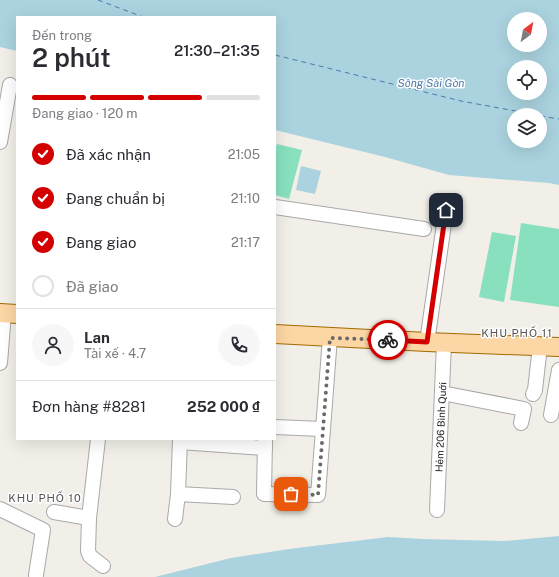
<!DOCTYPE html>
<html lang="vi">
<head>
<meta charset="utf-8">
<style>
  :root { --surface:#fff; --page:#f7f7f7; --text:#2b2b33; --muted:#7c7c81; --line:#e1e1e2; --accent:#d40000 }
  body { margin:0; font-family:"Public Sans",sans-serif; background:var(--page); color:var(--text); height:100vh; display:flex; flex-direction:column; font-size:15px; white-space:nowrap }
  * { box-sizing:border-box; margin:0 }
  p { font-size:13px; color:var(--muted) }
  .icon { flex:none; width:22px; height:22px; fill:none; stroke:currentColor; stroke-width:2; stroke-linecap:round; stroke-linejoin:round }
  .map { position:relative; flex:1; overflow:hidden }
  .drawer { position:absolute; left:16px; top:16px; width:260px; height:424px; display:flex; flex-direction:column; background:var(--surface); border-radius:0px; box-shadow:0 4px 16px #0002 }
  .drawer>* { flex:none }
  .needle { width:26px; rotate:32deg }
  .controls { position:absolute; left:507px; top:12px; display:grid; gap:8px }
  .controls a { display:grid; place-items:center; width:40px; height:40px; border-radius:50%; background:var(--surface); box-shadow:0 4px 16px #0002; font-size:20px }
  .pin { position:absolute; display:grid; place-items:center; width:34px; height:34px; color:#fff; margin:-17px; border-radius:8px; box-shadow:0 2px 6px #0006 }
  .courier { position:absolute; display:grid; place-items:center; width:40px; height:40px; margin:-20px; border:3px solid #d40000; border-radius:50%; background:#fff; color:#222; box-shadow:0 1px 5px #0007 }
  .overview em { font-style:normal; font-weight:600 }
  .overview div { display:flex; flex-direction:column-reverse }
  .overview { display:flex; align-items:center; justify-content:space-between; height:68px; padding:0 16px }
  h1 { font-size:26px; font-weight:600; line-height:30px }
  .bar { display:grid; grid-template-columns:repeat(4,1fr); gap:6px 4px; align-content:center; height:48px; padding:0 16px }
  .bar i { height:5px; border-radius:3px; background:var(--line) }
  .bar .on { background:var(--accent) }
  .bar p { grid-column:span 4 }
  .line { display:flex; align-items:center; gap:10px; padding:0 16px; border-top:1px solid var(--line) }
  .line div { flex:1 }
  .round { display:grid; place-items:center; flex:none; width:42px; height:42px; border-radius:21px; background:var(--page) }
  ol { padding:0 16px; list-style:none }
  li { display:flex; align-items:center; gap:12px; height:44px }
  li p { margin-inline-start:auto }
  li .icon { padding:4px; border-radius:50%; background:var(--accent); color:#fff; stroke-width:4 }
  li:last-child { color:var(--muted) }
  li i { width:22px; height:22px; border:2px solid var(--line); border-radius:50% }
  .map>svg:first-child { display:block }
  .pitch { fill:#88e0be }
  .water { fill:#aad3df; fill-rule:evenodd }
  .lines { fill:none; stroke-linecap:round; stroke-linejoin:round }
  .ferry { stroke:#4a7aab; stroke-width:1; stroke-dasharray:5 4; stroke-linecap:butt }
  .minor-casing { stroke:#a9a9a9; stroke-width:16 }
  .major-casing { stroke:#a06b00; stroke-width:20 }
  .minor { stroke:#fff; stroke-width:14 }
  .major { stroke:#fcd6a4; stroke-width:18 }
  .done { stroke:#6b6a68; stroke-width:4; stroke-dasharray:0 7.2 }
  .route { stroke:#d40000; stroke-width:5 }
  .labels { text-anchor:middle; stroke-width:3; stroke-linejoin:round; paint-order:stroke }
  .street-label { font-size:10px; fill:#222; stroke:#fff }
  .water-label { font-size:11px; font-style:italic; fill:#4a7aab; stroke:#fff }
  .neighbourhood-label { font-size:11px; letter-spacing:1px; fill:#555; stroke:#fff }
</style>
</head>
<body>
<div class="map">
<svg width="559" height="577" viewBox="0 0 559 577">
  <rect width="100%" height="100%" fill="#f2efe9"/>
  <path class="pitch" d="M 277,144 L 302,150 L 289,199 L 275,195 L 275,151 Z
    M 521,223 L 559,229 L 559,307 L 510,300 Z
    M 492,232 L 516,236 L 504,302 L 479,297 Z"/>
  <path class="water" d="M 0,0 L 559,0 L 559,185 L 549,183 L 449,175 L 385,157 L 275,130 L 275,17 L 17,17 L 17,51 L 0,47 ZM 514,19 L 540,19 L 540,45 L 514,45 ZM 514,67 L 540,67 L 540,93 L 514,93 ZM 514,115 L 540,115 L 540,141 L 514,141 Z
    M 301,166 L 321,171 L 315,194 L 296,190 Z
    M 559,536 L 559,577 L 155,577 L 231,558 L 289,549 L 388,537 L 423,539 L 504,541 Z"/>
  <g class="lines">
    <path class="ferry" d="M 98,0 L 143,17
      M 275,55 L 461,101 L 537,115
      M 540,116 L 559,119"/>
    <defs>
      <g id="minor">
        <path d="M 0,142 L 10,85"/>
        <path d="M 275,207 L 424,229"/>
        <path d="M 427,342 L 446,210"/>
        <path d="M 0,363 L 4,313"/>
        <path d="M 442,393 L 524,409 L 521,423"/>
        <path d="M 533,394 L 535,390 L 540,346"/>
        <path d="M 551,415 L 559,370"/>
        <path d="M 275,427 L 322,429"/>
        <path d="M 265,439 L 264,494 L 318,495 L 330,337"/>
        <path d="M 180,442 L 265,448"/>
        <path d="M 178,494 L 233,497"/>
        <path d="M 0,509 L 43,530 L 36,575"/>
        <path id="s1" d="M 437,510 L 444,343"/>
        <path d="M 54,512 L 89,518 L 98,439"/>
        <path d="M 89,518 L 88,551 L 90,556 L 103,566"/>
        <path d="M 175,519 L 178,494 L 180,439"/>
      </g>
      <path id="major" d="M 0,313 L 17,314
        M 275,334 L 427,342 L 559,347"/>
    </defs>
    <use href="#minor" class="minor-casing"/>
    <use href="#major" class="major-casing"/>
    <use href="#minor" class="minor"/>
    <use href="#major" class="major"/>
  </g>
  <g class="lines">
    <path class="done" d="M 291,494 L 318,495 L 330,338 L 388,340"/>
    <path class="route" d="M 388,340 L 427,342 L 446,210"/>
  </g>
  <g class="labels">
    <g class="street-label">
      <text dy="4" stroke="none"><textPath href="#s1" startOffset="83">Hẻm 206 Bình Quới</textPath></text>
    </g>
    <g class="water-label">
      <text x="431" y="87">Sông Sài Gòn</text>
    </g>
    <g class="neighbourhood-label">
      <text x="517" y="337">KHU PHỐ 11</text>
      <text x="45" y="502">KHU PHỐ 10</text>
    </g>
  </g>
</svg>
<div class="controls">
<a><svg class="needle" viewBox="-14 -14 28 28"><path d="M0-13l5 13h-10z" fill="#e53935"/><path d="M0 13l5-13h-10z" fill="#7c7c81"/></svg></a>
<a><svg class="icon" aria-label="locate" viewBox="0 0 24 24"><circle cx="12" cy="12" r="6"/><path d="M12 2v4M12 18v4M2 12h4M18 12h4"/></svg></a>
<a><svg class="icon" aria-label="layers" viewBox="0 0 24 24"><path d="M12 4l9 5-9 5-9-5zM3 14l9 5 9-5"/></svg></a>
</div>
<div class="pin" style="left:291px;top:494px;background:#ea580c"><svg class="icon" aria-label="bag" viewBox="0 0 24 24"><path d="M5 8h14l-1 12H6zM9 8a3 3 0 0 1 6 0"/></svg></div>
<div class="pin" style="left:446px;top:210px;background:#1f2937"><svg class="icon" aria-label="home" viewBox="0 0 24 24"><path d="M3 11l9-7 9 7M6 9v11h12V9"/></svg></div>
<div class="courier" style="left:388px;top:340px"><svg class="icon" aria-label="bike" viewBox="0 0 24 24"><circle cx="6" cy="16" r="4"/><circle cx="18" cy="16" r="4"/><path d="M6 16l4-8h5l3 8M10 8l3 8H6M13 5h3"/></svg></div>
<section class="drawer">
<div class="overview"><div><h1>2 phút</h1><p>Đến trong</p></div><em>21:30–21:35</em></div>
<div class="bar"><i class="on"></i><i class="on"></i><i class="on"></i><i></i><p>Đang giao · 120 m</p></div>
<ol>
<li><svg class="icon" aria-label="check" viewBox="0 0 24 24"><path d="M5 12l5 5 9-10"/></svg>Đã xác nhận<p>21:05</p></li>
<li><svg class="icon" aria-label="check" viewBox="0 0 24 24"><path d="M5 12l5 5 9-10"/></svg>Đang chuẩn bị<p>21:10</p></li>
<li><svg class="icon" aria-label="check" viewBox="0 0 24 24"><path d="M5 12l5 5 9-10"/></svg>Đang giao<p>21:17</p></li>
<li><i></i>Đã giao</li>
</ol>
<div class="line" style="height:72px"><a class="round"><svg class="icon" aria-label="person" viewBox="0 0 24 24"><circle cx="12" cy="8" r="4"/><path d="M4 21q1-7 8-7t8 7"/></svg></a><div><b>Lan</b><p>Tài xế · 4.7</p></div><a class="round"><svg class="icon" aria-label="phone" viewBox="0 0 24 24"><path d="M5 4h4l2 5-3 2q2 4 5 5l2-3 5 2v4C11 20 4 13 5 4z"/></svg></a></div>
<div class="line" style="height:52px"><div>Đơn hàng #8281</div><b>252 000 ₫</b></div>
</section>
</div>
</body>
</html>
